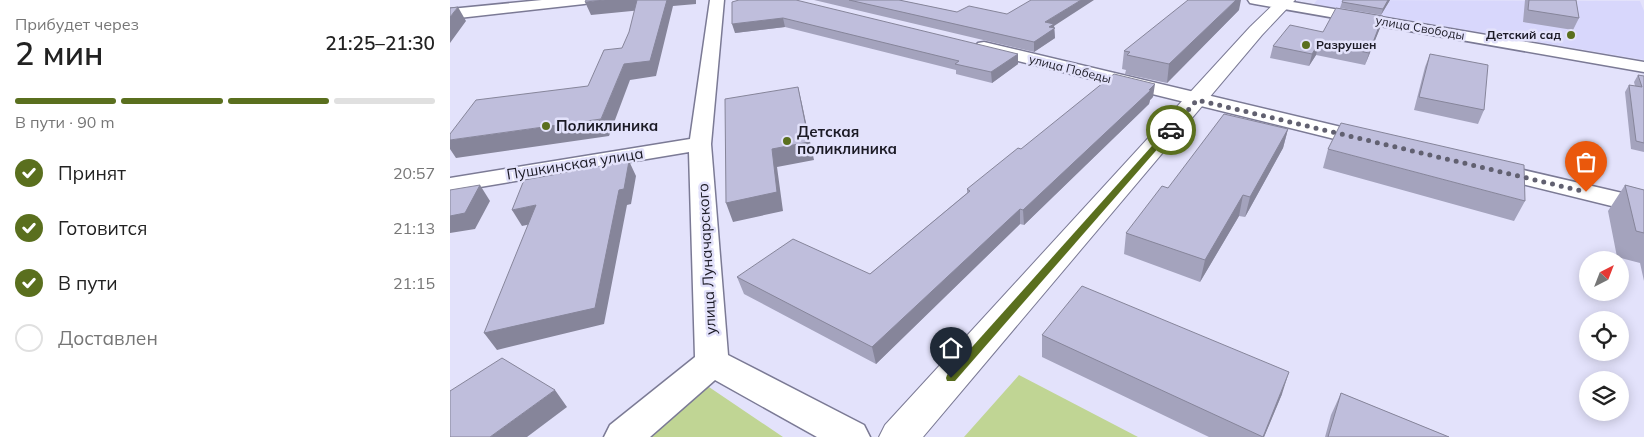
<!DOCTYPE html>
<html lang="ru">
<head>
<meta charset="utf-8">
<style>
  :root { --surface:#fff; --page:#f2f2f2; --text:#222; --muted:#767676; --line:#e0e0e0; --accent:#5a6f1e }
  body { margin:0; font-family:Mulish,sans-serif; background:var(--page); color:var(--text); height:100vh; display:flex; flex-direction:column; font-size:19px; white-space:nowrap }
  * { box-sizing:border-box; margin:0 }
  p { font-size:16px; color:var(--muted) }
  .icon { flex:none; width:28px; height:28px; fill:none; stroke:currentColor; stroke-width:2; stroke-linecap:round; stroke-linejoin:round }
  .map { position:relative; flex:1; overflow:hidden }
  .details { display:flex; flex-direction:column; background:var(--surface); width:450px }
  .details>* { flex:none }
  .needle { width:32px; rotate:42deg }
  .buttons { position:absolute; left:1129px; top:251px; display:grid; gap:10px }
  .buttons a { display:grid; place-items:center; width:50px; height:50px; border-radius:50%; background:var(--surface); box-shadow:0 2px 12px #0003; font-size:25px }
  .pin { position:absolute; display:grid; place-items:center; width:42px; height:42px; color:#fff; margin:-51px -21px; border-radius:50% 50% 50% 0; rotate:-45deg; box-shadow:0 0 5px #0007 }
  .pin .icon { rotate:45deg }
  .courier { position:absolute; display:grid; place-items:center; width:50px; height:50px; margin:-25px; border:4px solid #5a6f1e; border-radius:50%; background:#fff; color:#222; box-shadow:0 1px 6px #0007 }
  .head em { font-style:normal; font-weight:600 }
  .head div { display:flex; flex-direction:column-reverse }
  .head { display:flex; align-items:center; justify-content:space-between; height:85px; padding:0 15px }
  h1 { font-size:32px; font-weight:600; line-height:38px }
  .bar { display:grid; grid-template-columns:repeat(4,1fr); gap:8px 5px; align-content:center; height:60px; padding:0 15px }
  .bar i { height:6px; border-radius:4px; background:var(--line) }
  .bar .selected { background:var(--accent) }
  .bar p { grid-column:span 4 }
  ol { padding:0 15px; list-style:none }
  li { display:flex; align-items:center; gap:15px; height:55px }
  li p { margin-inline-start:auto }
  li .icon { padding:5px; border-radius:50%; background:var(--accent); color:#fff; stroke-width:4 }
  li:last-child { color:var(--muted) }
  li i { width:28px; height:28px; border:2px solid var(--line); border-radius:50% }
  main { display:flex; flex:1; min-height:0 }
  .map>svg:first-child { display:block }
  .built { fill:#d8d7fc }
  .green { fill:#c0d594 }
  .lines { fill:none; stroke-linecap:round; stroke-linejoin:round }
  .street-casing { stroke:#7b7a95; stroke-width:3 }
  .secondary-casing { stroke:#7b7a95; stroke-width:2 }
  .street { fill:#fff; fill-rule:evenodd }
  .secondary { fill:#fff; fill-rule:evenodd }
  .wall { fill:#a4a3bd }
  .shaded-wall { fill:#86859a }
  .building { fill:#bfbedc; stroke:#86859a }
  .route { fill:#5a6f1e }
  .done { stroke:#616070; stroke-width:5; stroke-dasharray:0 9 }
  .poi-dot { fill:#5a6f1e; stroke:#e3e2fb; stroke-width:2 }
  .labels { text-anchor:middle; stroke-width:5; stroke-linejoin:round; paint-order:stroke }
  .far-street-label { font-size:12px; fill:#1b1a25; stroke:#e3e2fb }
  .far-poi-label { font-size:12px; font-weight:bold; fill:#1b1a25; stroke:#e3e2fb; text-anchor:end }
  .poi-label { font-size:15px; font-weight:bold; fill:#1b1a25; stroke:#e3e2fb; text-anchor:start }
  .street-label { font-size:15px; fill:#1b1a25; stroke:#e3e2fb }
</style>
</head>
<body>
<main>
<section class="details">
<div class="head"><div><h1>2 мин</h1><p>Прибудет через</p></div><em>21:25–21:30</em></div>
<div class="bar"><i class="selected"></i><i class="selected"></i><i class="selected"></i><i></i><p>В пути · 90 m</p></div>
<ol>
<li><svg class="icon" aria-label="check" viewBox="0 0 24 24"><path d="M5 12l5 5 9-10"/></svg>Принят<p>20:57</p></li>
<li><svg class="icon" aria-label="check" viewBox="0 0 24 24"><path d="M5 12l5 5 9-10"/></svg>Готовится<p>21:13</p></li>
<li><svg class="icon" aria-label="check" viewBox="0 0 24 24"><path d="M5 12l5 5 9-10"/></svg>В пути<p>21:15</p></li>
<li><i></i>Доставлен</li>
</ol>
</section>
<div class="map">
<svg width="1194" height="437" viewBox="0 0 1194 437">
  <rect width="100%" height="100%" fill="#e3e2fb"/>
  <path class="built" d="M 867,0 L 1190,1 L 1194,11 L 1194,60 L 864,4 Z"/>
  <path class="green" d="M 569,375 L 688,437 L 514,437 Z
    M 256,385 L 333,437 L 196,437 Z"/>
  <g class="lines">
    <defs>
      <path id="street" d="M 92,0 L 141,0 L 139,3 L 134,4 L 0,19 L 0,9 Z
        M 260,0 L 274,0 L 261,144 L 278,355 L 414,425 L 420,437 L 367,437 L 265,380 L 200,437 L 154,437 L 160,425 L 245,357 L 239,152 L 0,192 L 0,178 L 240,139 Z
        M 798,0 L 831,0 L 1194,62 L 1194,72 L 805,4 L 800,3 Z
        M 534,42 L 929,136 L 932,141 L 929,146 L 921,148 L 528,51 L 525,47 L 528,43 Z
        M 1039,162 L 1194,198 L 1194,214 L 1031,174 L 1027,169 L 1031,164 Z"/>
      <path id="secondary" d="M 828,0 L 845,0 L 812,35 L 473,437 L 429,437 L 435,425 L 800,27 Z"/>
    </defs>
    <use href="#street" class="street-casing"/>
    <use href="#secondary" class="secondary-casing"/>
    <use href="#street" class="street"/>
    <use href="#secondary" class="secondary"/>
  </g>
  <path class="wall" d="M 289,0 L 568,54 L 568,64 L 542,83 L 506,74 L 506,70 L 335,27 L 285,33 Z
    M 364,0 L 449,0 L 507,12 L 604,25 L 605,38 L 584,52 Z
    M 940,0 L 931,15 L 890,8 L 892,2 Z
    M 1075,0 L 1126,0 L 1129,18 L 1123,30 L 1073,22 Z
    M 789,10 L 717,83 L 675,74 L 676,70 L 672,69 L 674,51 Z
    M 930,28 L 915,65 L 866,55 L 859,66 L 820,58 L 823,46 L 873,32 Z
    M 980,54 L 1034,110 L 1028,124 L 964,110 L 975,67 Z
    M 1188,75 L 1194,76 L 1194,152 L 1181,149 L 1175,92 L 1179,85 L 1185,86 L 1184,82 Z
    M 703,97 L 700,100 L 699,104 L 574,225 L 570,224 L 426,364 L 294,294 L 287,277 L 420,274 L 517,193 L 517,189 L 571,149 Z
    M 838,129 L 833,148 L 795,217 L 789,216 L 750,282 L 674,254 L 676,233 L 718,188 Z
    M 878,149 L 1075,201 L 1064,221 L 873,168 Z
    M 1175,185 L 1194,190 L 1194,281 L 1190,263 L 1167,257 L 1158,211 Z
    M 592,335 L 832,394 L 814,437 L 759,437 L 592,357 Z
    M 891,393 L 999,437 L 875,437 L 881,415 Z"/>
  <path class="shaded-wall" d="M 155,0 L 189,0 L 192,10 L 141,15 L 135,2 Z
    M 217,0 L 246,0 L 246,4 L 223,6 L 206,76 L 180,80 L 159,136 L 6,158 L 0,149 L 0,140 L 151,119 L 174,64 Z
    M 631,0 L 644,0 L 604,26 L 605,38 L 584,52 L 584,42 L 595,22 Z
    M 786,0 L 791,0 L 789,10 L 717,83 L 719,64 Z
    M 938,0 L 940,0 L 931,15 L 933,9 Z
    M 8,7 L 16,21 L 0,43 L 0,17 Z
    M 933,16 L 930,28 L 915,65 L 919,53 Z
    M 333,18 L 335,27 L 285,33 L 282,24 Z
    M 869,43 L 866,55 L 859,66 L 862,54 Z
    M 568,54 L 568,64 L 542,83 L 541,72 Z
    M 705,84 L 703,97 L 700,100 L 699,104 L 574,225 L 573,210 Z
    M 348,87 L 352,104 L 364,160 L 327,167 L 333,211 L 283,222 L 276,203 L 322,149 Z
    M 838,129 L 833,148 L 795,217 L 800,197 Z
    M 179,161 L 186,176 L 181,204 L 177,205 L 154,324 L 47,350 L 34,333 Z
    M 30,185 L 40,201 L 25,229 L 0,233 L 0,216 Z
    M 793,195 L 789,216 L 750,282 L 755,260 Z
    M 86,205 L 95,221 L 72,226 L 62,210 Z
    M 570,209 L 570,224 L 426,364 L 422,347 Z
    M 839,372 L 832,394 L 814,437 L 813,437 Z
    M 105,390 L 117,407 L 77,437 L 40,437 Z"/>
  <path class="building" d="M 136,0 L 155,0 L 135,2 Z
    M 187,0 L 217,0 L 200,61 L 174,64 L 151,119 L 0,140 L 0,134 L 26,100 L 138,86 L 154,50 L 172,48 L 179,32 Z
    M 289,0 L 346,0 L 568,54 L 541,72 L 505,64 L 509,61 L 333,18 L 282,24 L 282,2 Z
    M 399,0 L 449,0 L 507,12 L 519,6 L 557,14 L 581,0 L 631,0 L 595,22 L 604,24 L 599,27 L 605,28 L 584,42 Z
    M 738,0 L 786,0 L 719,64 L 677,55 L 680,52 L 674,51 Z
    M 893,0 L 938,0 L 933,9 L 892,2 Z
    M 1079,0 L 1126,0 L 1129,18 L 1078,10 Z
    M 8,7 L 0,17 L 0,8 Z
    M 886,8 L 933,16 L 919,53 L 869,43 L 862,54 L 823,46 L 840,25 L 873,32 Z
    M 980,54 L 1038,65 L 1034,110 L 969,97 Z
    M 664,74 L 705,84 L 699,90 L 701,90 L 573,210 L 570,209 L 422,347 L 287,277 L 343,239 L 420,274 L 520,191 L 517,189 L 568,148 L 571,149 Z
    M 1188,75 L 1194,76 L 1194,143 L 1186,141 L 1179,85 L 1192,87 Z
    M 348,87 L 359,142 L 322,149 L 327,192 L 276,203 L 275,99 Z
    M 774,114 L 838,129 L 800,197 L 793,195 L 755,260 L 676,233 L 712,186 L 718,188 Z
    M 891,123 L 1074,165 L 1075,201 L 878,149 Z
    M 179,161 L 174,189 L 169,190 L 145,308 L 34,333 L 86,205 L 62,210 L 74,180 Z
    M 30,185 L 15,213 L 0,216 L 0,190 Z
    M 1175,185 L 1194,190 L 1194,233 L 1186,231 Z
    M 632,286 L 839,372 L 813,437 L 592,335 Z
    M 52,358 L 105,390 L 40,437 L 0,437 L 0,391 Z
    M 891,393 L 999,437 L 878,437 Z"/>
  <path class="route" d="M 718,128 L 724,130 L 505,381 L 497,381 L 496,378 L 497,375 Z"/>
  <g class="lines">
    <path class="done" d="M 721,130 L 747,100 L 1136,192"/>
  </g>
  <g class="poi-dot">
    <circle cx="1121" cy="35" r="5"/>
    <circle cx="856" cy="45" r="5"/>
    <circle cx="96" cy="126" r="5"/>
    <circle cx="337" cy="141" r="5"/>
  </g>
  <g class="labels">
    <g class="far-street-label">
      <text transform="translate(970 28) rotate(10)" y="4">улица Свободы</text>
      <text transform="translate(620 69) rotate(14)" y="4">улица Победы</text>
    </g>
    <g class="far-poi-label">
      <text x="1111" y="39">Детский сад</text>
      <text x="866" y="49" text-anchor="start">Разрушен</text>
    </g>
    <g class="poi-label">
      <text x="106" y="131">Поликлиника</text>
      <text x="347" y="137">Детская<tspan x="347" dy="17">поликлиника</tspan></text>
    </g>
    <g class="street-label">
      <text transform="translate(125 164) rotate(-9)" y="5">Пушкинская улица</text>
      <text transform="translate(257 259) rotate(-93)" y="5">улица Луначарского</text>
    </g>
  </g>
</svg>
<div class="buttons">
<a><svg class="needle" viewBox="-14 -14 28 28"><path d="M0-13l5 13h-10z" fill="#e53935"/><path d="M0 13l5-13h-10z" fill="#767676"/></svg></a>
<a><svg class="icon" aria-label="locate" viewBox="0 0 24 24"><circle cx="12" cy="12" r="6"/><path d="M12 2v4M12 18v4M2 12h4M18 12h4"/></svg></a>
<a><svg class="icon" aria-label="layers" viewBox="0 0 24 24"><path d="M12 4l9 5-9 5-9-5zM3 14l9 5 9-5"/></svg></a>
</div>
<div class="pin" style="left:1136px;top:192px;background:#ea580c"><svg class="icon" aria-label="bag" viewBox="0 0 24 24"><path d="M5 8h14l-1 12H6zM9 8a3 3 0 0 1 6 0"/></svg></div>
<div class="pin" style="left:501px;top:378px;background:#1f2937"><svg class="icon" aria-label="home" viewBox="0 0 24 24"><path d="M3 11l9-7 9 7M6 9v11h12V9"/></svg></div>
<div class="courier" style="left:721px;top:130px"><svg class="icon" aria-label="car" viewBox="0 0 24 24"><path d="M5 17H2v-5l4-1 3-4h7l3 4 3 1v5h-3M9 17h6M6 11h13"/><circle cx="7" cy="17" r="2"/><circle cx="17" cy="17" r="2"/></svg></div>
</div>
</main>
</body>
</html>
